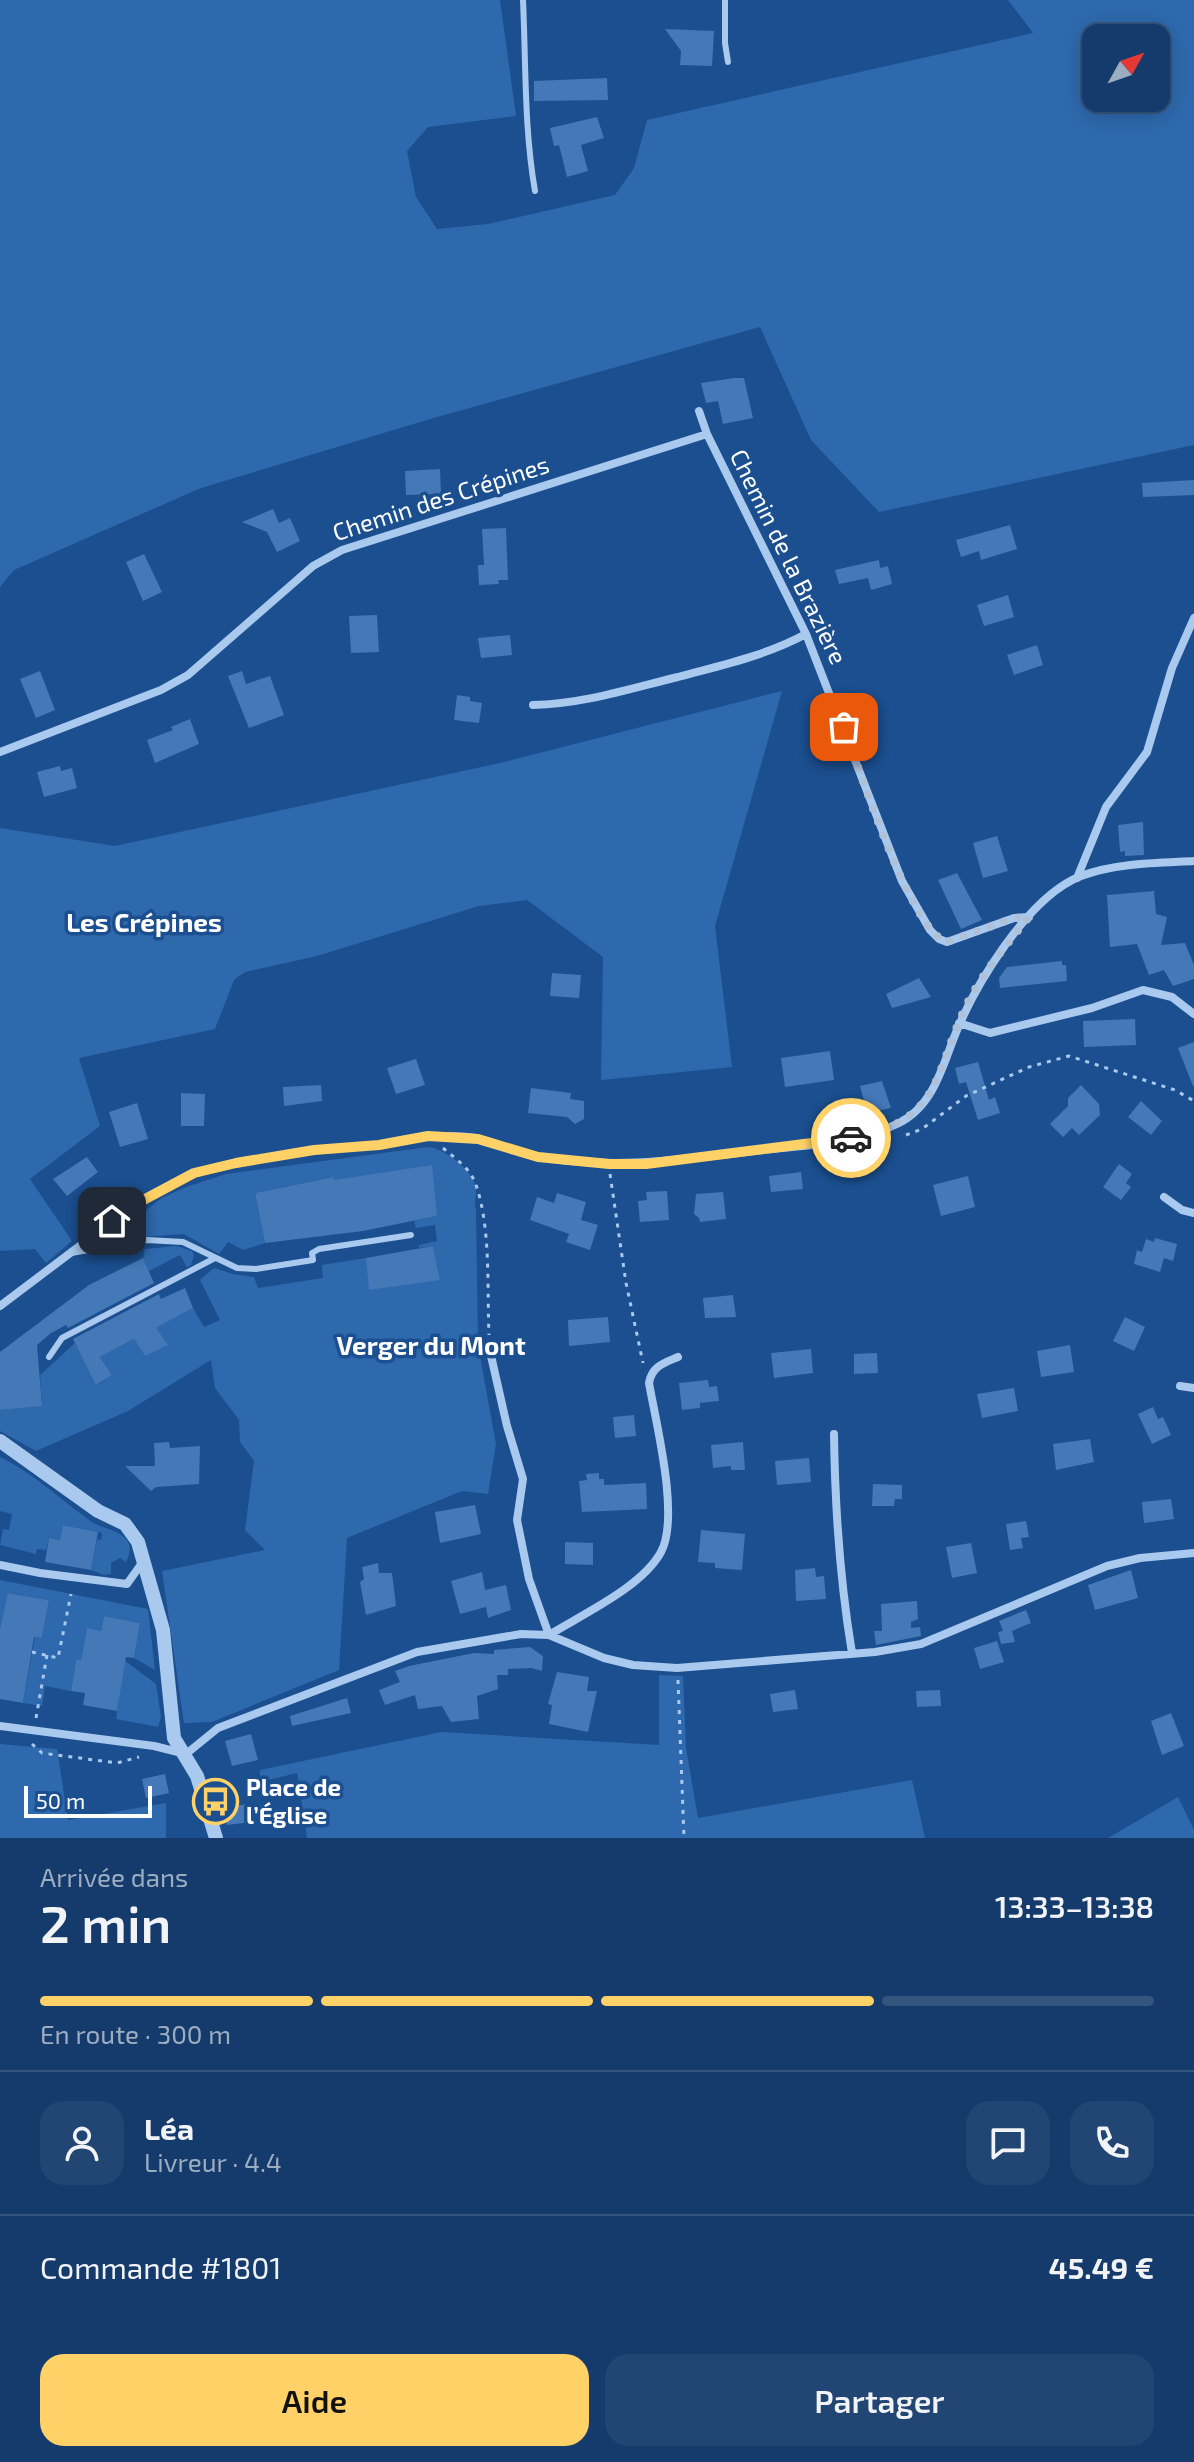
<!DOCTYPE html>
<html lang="fr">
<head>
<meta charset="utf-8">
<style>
  :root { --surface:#143b6b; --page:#214673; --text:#f1f3f6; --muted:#9dadc1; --line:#33557e; --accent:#ffd166 }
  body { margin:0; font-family:"Exo 2",sans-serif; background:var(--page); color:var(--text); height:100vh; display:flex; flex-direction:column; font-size:30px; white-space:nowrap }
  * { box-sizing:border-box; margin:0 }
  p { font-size:26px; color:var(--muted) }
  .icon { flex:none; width:44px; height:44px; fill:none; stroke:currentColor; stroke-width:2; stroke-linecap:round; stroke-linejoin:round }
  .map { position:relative; height:1838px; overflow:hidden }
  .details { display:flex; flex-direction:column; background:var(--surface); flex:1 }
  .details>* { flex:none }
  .needle { width:52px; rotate:50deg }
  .fabs { position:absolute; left:1082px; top:24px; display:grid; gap:16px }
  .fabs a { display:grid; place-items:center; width:88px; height:88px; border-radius:16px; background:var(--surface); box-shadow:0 4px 20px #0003,0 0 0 2px var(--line); font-size:40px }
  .scale { position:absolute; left:24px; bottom:20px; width:128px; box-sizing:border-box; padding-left:8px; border:4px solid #fff; border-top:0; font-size:22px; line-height:28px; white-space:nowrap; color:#fff; -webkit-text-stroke:6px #1b4f8f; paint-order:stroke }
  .pin { position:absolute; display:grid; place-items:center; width:68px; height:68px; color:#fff; margin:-34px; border-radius:16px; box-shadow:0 4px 12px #0006 }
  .courier { position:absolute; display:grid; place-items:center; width:80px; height:80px; margin:-40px; border:6px solid #ffd166; border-radius:50%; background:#fff; color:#222; box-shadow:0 2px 10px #0007 }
  .head em { font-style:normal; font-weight:600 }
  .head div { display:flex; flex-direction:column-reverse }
  .head { display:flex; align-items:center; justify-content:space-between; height:136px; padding:0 40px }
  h1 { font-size:52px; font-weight:600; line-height:60px }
  .bar { display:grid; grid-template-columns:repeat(4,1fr); gap:12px 8px; align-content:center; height:96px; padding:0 40px }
  .bar i { height:10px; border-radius:6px; background:var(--line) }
  .bar .current { background:var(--accent) }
  .bar p { grid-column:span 4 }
  .line { display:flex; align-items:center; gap:20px; padding:0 40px; border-top:2px solid var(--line) }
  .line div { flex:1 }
  .round { display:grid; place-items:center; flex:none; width:84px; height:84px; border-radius:24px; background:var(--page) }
  .primary-button { display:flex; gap:16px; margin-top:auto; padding:16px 40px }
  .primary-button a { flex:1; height:92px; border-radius:24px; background:var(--accent); color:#111; font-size:32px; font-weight:600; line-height:92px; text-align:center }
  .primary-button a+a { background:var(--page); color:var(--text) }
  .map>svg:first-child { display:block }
  .green { fill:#2e69ad; fill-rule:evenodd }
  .building { fill:#4478b7 }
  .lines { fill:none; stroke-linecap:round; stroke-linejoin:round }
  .path { stroke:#a9c9ee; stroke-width:3; stroke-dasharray:4 6; stroke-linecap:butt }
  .service { stroke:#a9c9ee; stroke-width:6 }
  .minor { stroke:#a9c9ee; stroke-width:8 }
  .tertiary { stroke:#a9c9ee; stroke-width:14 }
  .done { stroke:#afc1d8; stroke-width:8; stroke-dasharray:0 14.4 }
  .route { stroke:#ffd166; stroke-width:10 }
  .labels { text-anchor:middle; stroke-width:7; stroke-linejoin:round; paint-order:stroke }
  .street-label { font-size:24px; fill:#fff; stroke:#1b4f8f }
  .poi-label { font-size:24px; font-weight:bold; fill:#fff; stroke:#1b4f8f; text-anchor:start }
  .neighbourhood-label { font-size:26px; font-weight:bold; fill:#fff; stroke:#1b4f8f }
</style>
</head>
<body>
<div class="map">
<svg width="1194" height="1838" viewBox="0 0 1194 1838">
  <rect width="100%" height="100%" fill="#1b4f8f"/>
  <path class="green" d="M 0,0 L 500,0 L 516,116 L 428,127 L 407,151 L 416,197 L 437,229 L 488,224 L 615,195 L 634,168 L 647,120 L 1033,33 L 1008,0 L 1194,0 L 1194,445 L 879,512 L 811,440 L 760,327 L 437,417 L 201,488 L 14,570 L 0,587 ZM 1096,38 L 1156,38 L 1156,98 L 1096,98 Z
    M 782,691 L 715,926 L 732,1067 L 601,1080 L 603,957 L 527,900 L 479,906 L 317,956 L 245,972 L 234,980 L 215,1029 L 79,1058 L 100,1126 L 30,1179 L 72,1241 L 46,1263 L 35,1249 L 0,1251 L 0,828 L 115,846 L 500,763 Z
    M 428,1147 C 444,1148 469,1168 475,1184 C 478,1194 473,1201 476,1210 L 478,1345 L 496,1444 L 488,1494 L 462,1491 L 347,1538 L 339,1670 L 212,1722 L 184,1723 L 162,1571 L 265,1550 L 245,1530 L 254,1461 L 240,1442 L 239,1420 L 215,1388 L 211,1360 L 128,1411 L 36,1451 L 0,1431 L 0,1410 L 42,1405 L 40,1375 L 75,1343 L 97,1385 L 112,1375 L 100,1357 L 134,1339 L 145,1356 L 156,1328 L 193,1308 L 204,1327 L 220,1320 L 200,1280 L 214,1268 L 233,1274 L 254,1277 L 258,1288 L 323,1278 L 322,1265 L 366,1258 L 440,1280 L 433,1246 L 419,1248 L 419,1245 L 437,1241 L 435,1225 L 416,1228 L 414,1221 L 437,1216 L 334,1180 L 332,1177 L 255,1193 L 265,1243 L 243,1250 L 228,1242 L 219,1254 L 184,1234 L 114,1239 L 111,1236 L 162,1198 L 186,1187 L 226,1174 Z
    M 176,1246 L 192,1251 L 194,1255 L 191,1265 L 187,1267 L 180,1255 L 149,1271 L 143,1258 L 145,1249 Z
    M 0,1457 C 35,1474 61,1500 92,1522 C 102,1528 118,1530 126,1539 C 132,1546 130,1554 126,1562 L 120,1558 L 111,1563 L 111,1574 L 104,1575 L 91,1570 L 97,1539 L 101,1540 L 102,1533 L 64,1525 L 60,1540 L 49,1538 L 46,1550 L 37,1549 L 36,1554 L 0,1545 L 3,1529 L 9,1530 L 12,1514 L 0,1511 Z
    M 0,1580 L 148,1609 L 155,1670 L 134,1658 L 140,1623 L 104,1616 L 101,1631 L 87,1629 L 81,1660 L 76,1660 L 71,1691 L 45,1686 L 42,1706 L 23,1703 L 35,1637 L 42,1638 L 49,1600 L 9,1593 L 0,1629 Z
    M 124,1660 L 156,1684 L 161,1717 L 158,1727 L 116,1719 Z
    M 659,1675 L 683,1676 L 686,1748 L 698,1818 L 912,1780 L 925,1838 L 307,1838 L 297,1773 L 260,1782 L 260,1770 L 441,1732 L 659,1745 Z
    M 0,1744 L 57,1749 L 68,1820 L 166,1803 L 166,1838 L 0,1838 Z
    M 1178,1797 L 1194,1830 L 1194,1838 L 1108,1838 Z"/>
  <path class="building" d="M 665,29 L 714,31 L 712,66 L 680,65 L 681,51 Z
    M 607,78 L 608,100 L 534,101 L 534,81 Z
    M 597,117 L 604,138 L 581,145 L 588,171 L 567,177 L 559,145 L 554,146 L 550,128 Z
    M 734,378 L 744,378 L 753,418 L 723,424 L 718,401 L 706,403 L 701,383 Z
    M 440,469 L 441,494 L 406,495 L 405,471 Z
    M 1194,480 L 1194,495 L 1143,497 L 1142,483 Z
    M 273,509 L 279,523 L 290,518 L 300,541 L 277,552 L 267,532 L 242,522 Z
    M 1010,525 L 1017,549 L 981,560 L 979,551 L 961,557 L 956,540 Z
    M 506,528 L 508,580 L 498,580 L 499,584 L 479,585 L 478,565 L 484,565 L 482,529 Z
    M 144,554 L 162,592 L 143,601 L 126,562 Z
    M 879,560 L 880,568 L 888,566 L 892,584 L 871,590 L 868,578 L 839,584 L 835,570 Z
    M 1008,595 L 1014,617 L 984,626 L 977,605 Z
    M 377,615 L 379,652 L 351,653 L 349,616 Z
    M 510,635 L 512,655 L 481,658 L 478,638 Z
    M 1037,645 L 1043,665 L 1014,675 L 1007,655 Z
    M 40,671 L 55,710 L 36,718 L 20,679 Z
    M 242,671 L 246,684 L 270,676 L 284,715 L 249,728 L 228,676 Z
    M 457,695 L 470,697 L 470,701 L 482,703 L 479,723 L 454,720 Z
    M 190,719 L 199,744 L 155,763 L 147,740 L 173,730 L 171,727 Z
    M 60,766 L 61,771 L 72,768 L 77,788 L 44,797 L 37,772 Z
    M 1143,822 L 1144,855 L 1125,856 L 1125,851 L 1120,852 L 1118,825 Z
    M 997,836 L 1008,871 L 983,878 L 973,843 Z
    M 957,873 L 982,920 L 961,929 L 938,880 Z
    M 1154,891 L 1156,914 L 1167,917 L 1161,945 L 1185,943 L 1194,965 L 1194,979 L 1173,986 L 1164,970 L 1149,975 L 1137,944 L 1110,947 L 1107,895 Z
    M 1062,961 L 1062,965 L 1066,965 L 1067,981 L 1000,988 L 999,978 L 1007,967 Z
    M 552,973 L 581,975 L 579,998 L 550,996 Z
    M 919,978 L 931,997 L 892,1008 L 886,994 Z
    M 1135,1019 L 1136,1045 L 1084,1047 L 1083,1021 Z
    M 1194,1042 L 1194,1086 L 1193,1086 L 1178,1048 Z
    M 830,1051 L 834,1080 L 785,1087 L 781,1058 Z
    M 416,1059 L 425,1085 L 396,1094 L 387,1068 Z
    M 978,1062 L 989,1100 L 995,1097 L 1000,1113 L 978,1120 L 966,1082 L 959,1084 L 955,1068 Z
    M 882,1081 L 891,1108 L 867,1113 L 860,1086 Z
    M 321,1085 L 322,1101 L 284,1106 L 283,1087 Z
    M 1081,1085 L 1099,1104 L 1100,1115 L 1079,1135 L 1072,1128 L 1063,1137 L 1050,1124 L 1068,1106 L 1068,1098 Z
    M 531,1088 L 571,1093 L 570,1099 L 584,1101 L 584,1119 L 575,1124 L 567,1117 L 528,1113 Z
    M 181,1093 L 205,1094 L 204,1126 L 181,1126 Z
    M 1141,1101 L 1162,1121 L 1151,1135 L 1128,1117 Z
    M 137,1103 L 148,1139 L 120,1147 L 109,1112 Z
    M 87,1157 L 98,1172 L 67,1196 L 53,1179 Z
    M 1119,1164 L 1132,1174 L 1126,1183 L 1131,1187 L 1121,1200 L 1103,1187 Z
    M 432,1165 L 437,1216 L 363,1231 L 265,1243 L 255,1193 L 333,1177 L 334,1180 Z
    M 801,1172 L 803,1189 L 771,1192 L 769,1176 Z
    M 968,1176 L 975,1207 L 941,1216 L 933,1185 Z
    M 667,1191 L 669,1220 L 640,1222 L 638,1201 L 647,1200 L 646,1192 Z
    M 723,1192 L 726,1219 L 700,1222 L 699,1218 L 694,1214 L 696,1194 Z
    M 557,1193 L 586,1202 L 581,1220 L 598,1225 L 590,1250 L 566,1242 L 569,1234 L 530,1220 L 537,1197 L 554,1203 Z
    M 1155,1238 L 1177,1244 L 1173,1261 L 1164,1258 L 1160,1272 L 1134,1264 L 1137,1250 L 1142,1252 L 1146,1239 L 1154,1242 Z
    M 433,1246 L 440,1280 L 369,1290 L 366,1258 Z
    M 143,1258 L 154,1283 L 68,1328 L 66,1325 L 51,1333 L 37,1345 L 42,1406 L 0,1410 L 0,1352 L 89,1285 Z
    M 185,1288 L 193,1308 L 156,1328 L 168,1345 L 145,1356 L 134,1339 L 100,1357 L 112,1375 L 96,1385 L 73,1339 L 159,1294 L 161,1299 Z
    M 733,1295 L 736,1317 L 705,1318 L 703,1298 Z
    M 608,1317 L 610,1342 L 569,1346 L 568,1320 Z
    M 1125,1317 L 1145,1327 L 1134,1351 L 1113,1341 Z
    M 1070,1345 L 1074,1372 L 1041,1377 L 1037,1351 Z
    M 811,1349 L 813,1373 L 774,1378 L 771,1353 Z
    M 877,1353 L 878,1373 L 854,1374 L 854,1354 Z
    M 708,1380 L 709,1387 L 717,1386 L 719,1401 L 700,1403 L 700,1408 L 682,1410 L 679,1383 Z
    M 1014,1388 L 1018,1411 L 982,1418 L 977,1394 Z
    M 1153,1407 L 1158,1419 L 1163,1417 L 1171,1435 L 1152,1444 L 1138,1414 Z
    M 634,1415 L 636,1436 L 615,1438 L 613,1417 Z
    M 1090,1439 L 1094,1462 L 1056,1470 L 1053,1444 Z
    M 169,1442 L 170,1448 L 200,1446 L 199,1484 L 156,1487 L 151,1491 L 125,1466 L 155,1466 L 154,1443 Z
    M 743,1442 L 745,1470 L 731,1470 L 731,1466 L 713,1468 L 711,1445 Z
    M 809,1458 L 811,1482 L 777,1485 L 775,1461 Z
    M 599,1473 L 599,1479 L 604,1479 L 604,1485 L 646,1483 L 647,1509 L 582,1512 L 579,1481 L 587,1480 L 586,1474 Z
    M 873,1484 L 902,1485 L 902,1499 L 895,1499 L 894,1506 L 872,1506 Z
    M 1171,1499 L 1174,1519 L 1144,1523 L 1142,1502 Z
    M 475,1505 L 481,1534 L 440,1543 L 435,1512 Z
    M 1026,1521 L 1029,1537 L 1021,1538 L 1023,1548 L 1010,1550 L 1006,1524 Z
    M 63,1525 L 98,1532 L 91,1570 L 45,1562 L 49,1538 L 60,1540 Z
    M 701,1530 L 745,1534 L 742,1570 L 715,1568 L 715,1563 L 698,1562 Z
    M 565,1542 L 593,1543 L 593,1565 L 565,1564 Z
    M 971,1543 L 977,1573 L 952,1578 L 946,1547 Z
    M 378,1563 L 379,1573 L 392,1573 L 396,1606 L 366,1615 L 360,1582 L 364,1579 L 362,1567 Z
    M 815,1568 L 816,1577 L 824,1576 L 826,1599 L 796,1601 L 795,1570 Z
    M 1131,1570 L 1138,1598 L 1095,1610 L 1088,1585 Z
    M 482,1572 L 485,1590 L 506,1585 L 511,1610 L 488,1618 L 486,1607 L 460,1614 L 451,1581 Z
    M 8,1593 L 49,1600 L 42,1638 L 34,1637 L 23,1703 L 0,1699 L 0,1629 Z
    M 917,1601 L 918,1619 L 911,1622 L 911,1628 L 920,1627 L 921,1636 L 876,1645 L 874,1631 L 882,1631 L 881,1604 Z
    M 1026,1610 L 1031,1623 L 1012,1631 L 1015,1642 L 1001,1644 L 998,1632 L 1003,1631 L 999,1621 Z
    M 104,1616 L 140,1623 L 134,1658 L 126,1657 L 117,1711 L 83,1705 L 85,1693 L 71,1691 L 76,1660 L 81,1660 L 87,1628 L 101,1631 Z
    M 997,1641 L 1004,1662 L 980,1669 L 974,1648 Z
    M 530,1647 L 543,1656 L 542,1671 L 531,1668 L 508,1669 L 508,1675 L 497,1675 L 498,1689 L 477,1696 L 479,1719 L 451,1722 L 442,1706 L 418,1709 L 415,1695 L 385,1705 L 379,1690 L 400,1682 L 395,1671 L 409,1666 L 474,1653 L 494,1654 L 494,1650 Z
    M 557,1672 L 589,1677 L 587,1691 L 597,1691 L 588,1732 L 549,1724 L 552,1705 L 548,1704 Z
    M 795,1690 L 798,1709 L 773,1712 L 770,1694 Z
    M 940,1690 L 941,1706 L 917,1707 L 916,1691 Z
    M 347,1698 L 351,1713 L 292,1726 L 290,1716 Z
    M 1171,1713 L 1184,1746 L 1162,1755 L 1151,1721 Z
    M 251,1734 L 258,1760 L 232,1766 L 225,1741 Z
    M 165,1774 L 169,1793 L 146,1798 L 142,1779 Z
    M 249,1804 L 251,1822 L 227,1825 L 224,1807 Z"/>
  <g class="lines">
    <path class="path" d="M 906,1135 L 922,1129 L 966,1096 L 1029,1067 L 1069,1056 L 1175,1090 L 1194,1101
      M 443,1148 C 456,1159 471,1169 476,1185 C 491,1228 487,1289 489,1335
      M 610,1174 L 626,1283 L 643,1363
      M 32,1652 L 58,1658 L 71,1594
      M 678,1680 L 684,1838
      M 36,1718 L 47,1655
      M 32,1744 L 42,1753 L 117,1763 L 139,1757"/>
    <path class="service" d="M 523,0 C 526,64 524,128 535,191
      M 725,0 L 725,43 L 728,62
      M 71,1253 L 147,1240 L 183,1242 L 237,1268 L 256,1269 L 313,1260 L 312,1253 L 319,1249 L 411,1235
      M 49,1357 L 62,1338 L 215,1258"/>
    <path class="minor" d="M 699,411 L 707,434 L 806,634 L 902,881 L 930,930 L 939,939 L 947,942 L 1014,918 L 1029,917
      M 533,705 C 583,704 629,689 678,677 C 722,665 765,656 806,634
      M 0,752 L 161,690 L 188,675 L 313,566 L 342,550 L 707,434
      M 1077,878 L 1106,807 L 1147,752 L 1172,668 L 1194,618
      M 959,1023 L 990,1033 L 1092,1008 L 1143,990 L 1172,997 L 1194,1014
      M 1164,1197 L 1182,1210 L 1194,1213
      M 0,1306 L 134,1205 L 194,1173 L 236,1163 L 314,1150 L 379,1145 L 428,1136 C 444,1136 460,1135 476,1138 C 498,1143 518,1154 540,1157 C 615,1170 688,1159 763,1150 C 807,1145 858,1144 899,1123 C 931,1107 941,1072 953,1040 C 973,988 1027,897 1081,876 C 1116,863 1156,863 1194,861
      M 489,1347 L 507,1426 L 523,1479 L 517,1520 L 529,1579 L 549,1635 C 583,1614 642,1587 661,1552 C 680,1517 656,1423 649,1383 C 652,1366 664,1363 678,1357
      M 1180,1386 L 1194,1388
      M 834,1434 C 835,1508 840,1581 852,1653
      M 0,1565 L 40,1573 L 127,1584 L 142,1563
      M 0,1726 L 154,1746 L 186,1754 L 218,1728 L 417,1652 L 521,1634 L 549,1635 L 604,1658 L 633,1665 L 677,1668 L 875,1652 L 921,1644 L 1107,1566 L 1140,1558 L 1194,1553"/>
    <path class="tertiary" d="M 0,1441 L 98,1511 L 125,1524 L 138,1542 L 163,1630 L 174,1738 L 197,1776 L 216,1838"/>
  </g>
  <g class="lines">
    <path class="done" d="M 844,727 C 859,767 910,931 947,942 L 1014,918 L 1029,917 C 1006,946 981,974 965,1008 C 932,1078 943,1120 851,1138"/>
    <path class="route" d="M 112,1221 L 134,1205 L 194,1173 L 236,1163 L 314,1150 L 379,1145 L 428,1136 L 478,1139 L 538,1157 L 609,1164 L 646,1164 L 851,1138"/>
  </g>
  <defs>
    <symbol id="bus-ring" viewBox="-11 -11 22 22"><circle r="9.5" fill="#1b4f8f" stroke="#ffd166" stroke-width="1.5"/><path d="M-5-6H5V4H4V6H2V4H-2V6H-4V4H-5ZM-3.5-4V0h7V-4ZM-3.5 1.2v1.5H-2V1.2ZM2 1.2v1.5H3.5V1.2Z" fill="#ffd166"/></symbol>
  </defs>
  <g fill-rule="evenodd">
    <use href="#bus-ring" x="190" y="1776" width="51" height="51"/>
  </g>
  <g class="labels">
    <g class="street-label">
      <text transform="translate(441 499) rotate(-18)" y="8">Chemin des Crépines</text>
      <text transform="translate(788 557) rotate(64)" y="8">Chemin de la Brazière</text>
    </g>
    <g class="poi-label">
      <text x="246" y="1796">Place de<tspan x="246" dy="28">l’Église</tspan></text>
    </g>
    <g class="neighbourhood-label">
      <text x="144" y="932">Les Crépines</text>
      <text x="431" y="1355">Verger du Mont</text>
    </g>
  </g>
</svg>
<div class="fabs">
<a><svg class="needle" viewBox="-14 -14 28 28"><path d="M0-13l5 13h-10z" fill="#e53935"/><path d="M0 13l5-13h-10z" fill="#9dadc1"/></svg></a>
</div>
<div class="scale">50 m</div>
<div class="pin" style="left:844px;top:727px;background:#ea580c"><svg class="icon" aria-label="bag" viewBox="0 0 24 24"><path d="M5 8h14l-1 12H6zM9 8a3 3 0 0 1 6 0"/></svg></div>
<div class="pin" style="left:112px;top:1221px;background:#1f2937"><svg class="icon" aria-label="home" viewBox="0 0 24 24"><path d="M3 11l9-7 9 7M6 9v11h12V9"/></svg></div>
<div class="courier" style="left:851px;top:1138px"><svg class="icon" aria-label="car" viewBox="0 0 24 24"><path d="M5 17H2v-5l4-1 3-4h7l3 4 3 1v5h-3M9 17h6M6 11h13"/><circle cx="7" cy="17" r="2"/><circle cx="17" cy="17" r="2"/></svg></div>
</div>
<section class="details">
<div class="head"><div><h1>2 min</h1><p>Arrivée dans</p></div><em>13:33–13:38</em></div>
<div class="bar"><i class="current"></i><i class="current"></i><i class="current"></i><i></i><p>En route · 300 m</p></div>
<div class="line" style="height:144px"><a class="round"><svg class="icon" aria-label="person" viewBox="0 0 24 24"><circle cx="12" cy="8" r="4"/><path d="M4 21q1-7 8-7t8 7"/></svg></a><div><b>Léa</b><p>Livreur · 4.4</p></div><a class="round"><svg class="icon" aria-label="chat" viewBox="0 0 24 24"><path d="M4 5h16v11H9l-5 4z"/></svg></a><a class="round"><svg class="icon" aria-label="phone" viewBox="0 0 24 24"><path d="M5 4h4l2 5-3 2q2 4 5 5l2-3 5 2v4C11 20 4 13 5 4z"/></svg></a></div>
<div class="line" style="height:104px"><div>Commande #1801</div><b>45.49 €</b></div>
<div class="primary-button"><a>Aide</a><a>Partager</a></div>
</section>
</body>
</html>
